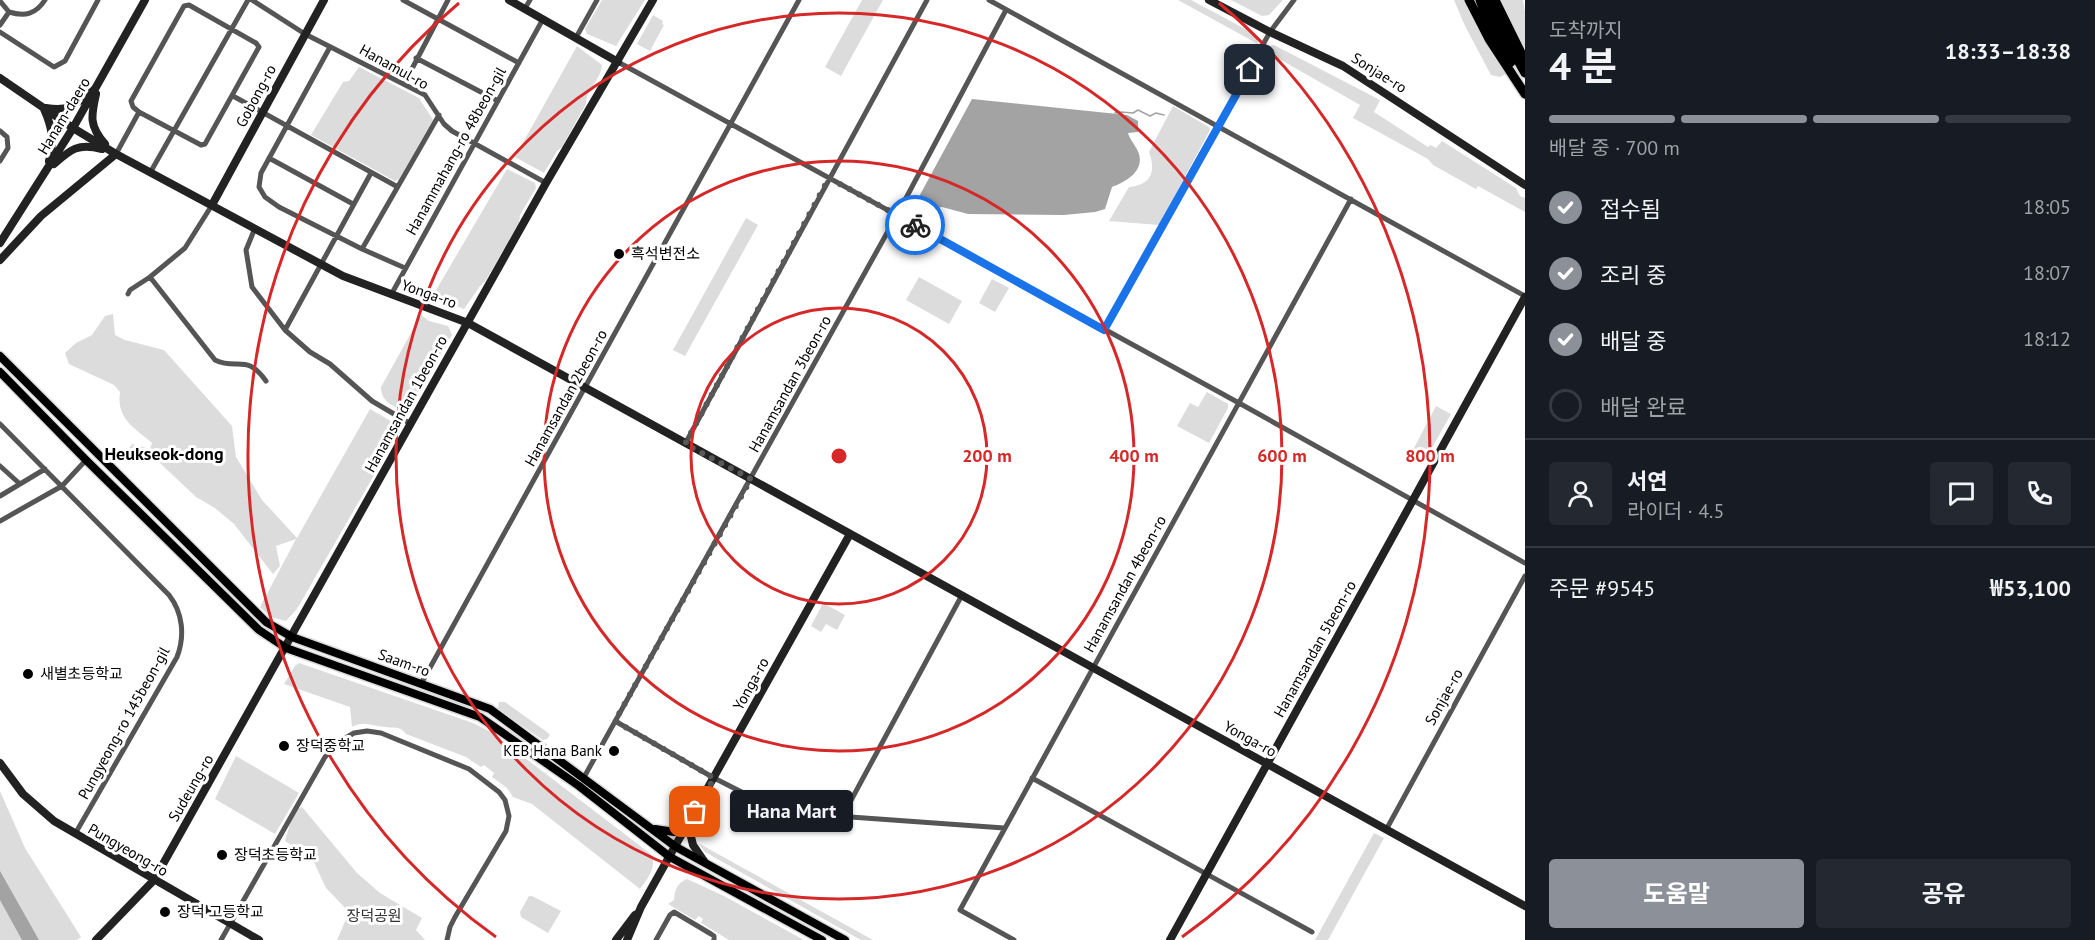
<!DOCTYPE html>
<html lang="ko">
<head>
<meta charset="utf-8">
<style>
  :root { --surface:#171b24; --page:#242831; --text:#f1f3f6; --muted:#9ea1a6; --line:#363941; --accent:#8c9099 }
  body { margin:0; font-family:"PT Sans","Noto Sans KR",sans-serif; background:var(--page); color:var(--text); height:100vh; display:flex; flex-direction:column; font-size:22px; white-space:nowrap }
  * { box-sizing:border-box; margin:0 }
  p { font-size:20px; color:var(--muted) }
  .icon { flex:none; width:33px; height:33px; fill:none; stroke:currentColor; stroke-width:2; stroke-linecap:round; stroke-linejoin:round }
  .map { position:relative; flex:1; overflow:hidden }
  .side { display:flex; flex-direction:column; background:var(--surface); width:570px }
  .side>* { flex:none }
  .pin { position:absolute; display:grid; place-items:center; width:51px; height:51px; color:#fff; margin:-26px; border-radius:12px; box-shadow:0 3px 9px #0006 }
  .courier { position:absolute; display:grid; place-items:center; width:60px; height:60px; margin:-30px; border:4px solid #1a73e8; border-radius:50%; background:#fff; color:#222; box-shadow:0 2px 8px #0007 }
  .bubble { position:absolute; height:42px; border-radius:6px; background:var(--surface); box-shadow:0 2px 4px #0004; font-size:20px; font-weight:700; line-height:42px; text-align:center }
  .head em { font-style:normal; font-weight:700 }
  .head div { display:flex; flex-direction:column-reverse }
  .head { display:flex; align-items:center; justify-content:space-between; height:102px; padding:0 24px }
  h1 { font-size:39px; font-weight:700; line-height:45px }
  .bar { display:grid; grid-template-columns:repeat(4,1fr); gap:9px 6px; align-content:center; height:72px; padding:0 24px }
  .bar i { height:8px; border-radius:4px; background:var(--line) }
  .bar .current { background:var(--accent) }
  .bar p { grid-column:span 4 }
  .line { display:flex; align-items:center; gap:15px; padding:0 24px; border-top:2px solid var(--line) }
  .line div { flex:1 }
  .round { display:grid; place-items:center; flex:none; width:63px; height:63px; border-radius:6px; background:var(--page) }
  ol { padding:0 24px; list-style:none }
  li { display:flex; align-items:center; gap:18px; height:66px }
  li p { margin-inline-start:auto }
  li .icon { padding:6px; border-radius:50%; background:var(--accent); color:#fff; stroke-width:4 }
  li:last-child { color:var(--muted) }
  li i { width:33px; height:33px; border:3px solid var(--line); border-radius:50% }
  .primary-button { display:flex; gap:12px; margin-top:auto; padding:12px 24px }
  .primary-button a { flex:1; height:69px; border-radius:6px; background:var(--accent); color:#fff; font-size:24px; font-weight:700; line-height:69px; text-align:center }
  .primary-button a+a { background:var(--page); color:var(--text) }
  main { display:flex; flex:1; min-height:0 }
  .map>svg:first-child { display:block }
  .green { fill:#dcdcdc }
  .water { fill:#a3a3a3 }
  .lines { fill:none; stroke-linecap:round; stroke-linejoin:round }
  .stream { stroke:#a3a3a3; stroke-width:1.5 }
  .primary-casing { stroke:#dbdbdb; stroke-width:11 }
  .highway-casing { stroke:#dbdbdb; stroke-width:12 }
  .street { stroke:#555; stroke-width:5 }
  .secondary { stroke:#222; stroke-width:8 }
  .primary { stroke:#000; stroke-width:8 }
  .highway { stroke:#000; stroke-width:9 }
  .done { stroke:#595959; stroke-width:6; stroke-dasharray:0 10.8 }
  .route { stroke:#1a73e8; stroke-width:8 }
  .ring { fill:none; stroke:#d62828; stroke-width:3 }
  .poi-dot { fill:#000; stroke:#fff; stroke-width:2 }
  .labels { text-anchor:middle; stroke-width:6; stroke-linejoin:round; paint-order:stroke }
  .street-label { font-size:15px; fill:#000; stroke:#fff }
  .poi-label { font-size:15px; fill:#000; stroke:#fff; text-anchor:start }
  .park-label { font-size:15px; fill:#333; stroke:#fff }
  .quarter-label { font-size:18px; font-weight:bold; fill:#000; stroke:#fff }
  .centre { fill:#d62828; stroke:#fff; stroke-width:3 }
  .ring-label { font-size:18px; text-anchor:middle; font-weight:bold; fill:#d62828; stroke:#fff; stroke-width:6; stroke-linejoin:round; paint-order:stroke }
</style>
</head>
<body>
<main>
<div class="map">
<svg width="1525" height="940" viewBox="0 0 1525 940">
  <rect width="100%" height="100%" fill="#fff"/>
  <path class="green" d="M 602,0 L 645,0 L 616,46 L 587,34 L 585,29 Z
    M 862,0 L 883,0 L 841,76 L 825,67 Z
    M 1178,0 L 1191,0 L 1253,33 L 1257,38 L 1258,44 Z
    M 1231,0 L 1283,0 L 1269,15 L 1262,16 Z
    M 1454,0 L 1466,0 L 1484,42 L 1506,74 L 1500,77 L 1491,75 L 1465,26 Z
    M 1499,0 L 1523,0 L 1525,12 L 1525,53 Z
    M 653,15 L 663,21 L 662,24 L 664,25 L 650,51 L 637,44 Z
    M 1274,45 L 1380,100 L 1374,112 L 1428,147 L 1430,145 L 1436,148 L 1442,141 L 1516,188 L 1520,196 L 1525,198 L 1525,212 L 1478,186 L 1476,189 L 1433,165 L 1428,159 L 1353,118 L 1360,105 L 1265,51 L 1269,46 Z
    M 577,46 L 602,65 C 601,80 586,89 586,104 L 562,147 L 557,151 L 544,173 L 515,157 Z
    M 359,67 L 419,98 L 433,120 L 399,179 L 395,181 L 311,135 L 343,82 L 349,81 Z
    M 1173,106 L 1209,127 L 1210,130 L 1159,225 L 1109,221 L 1129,187 C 1152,185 1156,171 1149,152 Z
    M 507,169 L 535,183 L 536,188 L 520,215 L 519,223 L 486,280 L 480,286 L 464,309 L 432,297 Z
    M 746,218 L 758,225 L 685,356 L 673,350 Z
    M 919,277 L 962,301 L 949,324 L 906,300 Z
    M 992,279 L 1009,288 L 995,312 L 979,303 Z
    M 113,314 L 115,335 L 125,340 L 164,350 L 232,426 L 236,457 L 262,500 L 297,538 L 370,409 L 396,424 L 396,433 L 381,463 L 297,609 L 286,621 L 271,617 L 260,607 L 296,539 L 276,546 L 280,566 L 273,574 L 234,524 L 215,508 L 196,497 L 159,462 L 128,450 L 132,444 L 150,449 L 152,443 C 135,428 116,419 120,392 L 114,385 L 69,364 L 65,353 L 76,343 L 92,335 L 105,316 Z
    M 421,315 L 429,321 L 448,326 L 452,335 C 436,360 424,386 408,410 C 394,408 381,402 381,387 Z
    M 1207,392 L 1228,404 L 1228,408 L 1209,443 L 1177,426 L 1190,403 L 1198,407 Z
    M 1436,406 L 1451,414 L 1428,455 L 1414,448 Z
    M 823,603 L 845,615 L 837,630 L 826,624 L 821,632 L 811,626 Z
    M 299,663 L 473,723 L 491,732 L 652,855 C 656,869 648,878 640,889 L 532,804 L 513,797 L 507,788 L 492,777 L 494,773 L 484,765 L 481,767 L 466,757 L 406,734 C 400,725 394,729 385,727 C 373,726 363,720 352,727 L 350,707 L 284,684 L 295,666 Z
    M 499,702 L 505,702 L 547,732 L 550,735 L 547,739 L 543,740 L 498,709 Z
    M 236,756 L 299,793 L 275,834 L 215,799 Z
    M 0,791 L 25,848 L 81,937 L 77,940 L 0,940 Z
    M 302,807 L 357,873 L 380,893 L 422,918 L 416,930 L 425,940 L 337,940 L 349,912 L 326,888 L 312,858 L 285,841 L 294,810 Z
    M 1374,833 L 1384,838 L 1328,940 L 1315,940 Z
    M 698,843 L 873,940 L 861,940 L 705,852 Z
    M 687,879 L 724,896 L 804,940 L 729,940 L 701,923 L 703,919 L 699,916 L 695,920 L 668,904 L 674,900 C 675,890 676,884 687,879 Z
    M 529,896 L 532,896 L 561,911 L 548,933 L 521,917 L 520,912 Z"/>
  <path class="water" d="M 972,99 L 1127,115 L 1138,121 L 1138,132 L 1128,133 C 1130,140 1137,147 1139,154 C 1144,172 1125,182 1112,187 L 1105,209 L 1095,212 L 1064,215 L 968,214 L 942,207 L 927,210 L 915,204 Z
    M 0,871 L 39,940 L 22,940 L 0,900 Z"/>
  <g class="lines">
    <path class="stream" d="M 1115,113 L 1121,112 L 1133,113 L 1138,110 L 1150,116 L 1156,113 L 1164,115"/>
    <defs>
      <path id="primary" d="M 0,356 L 266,622 L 292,637 L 490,709 L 676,847 L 845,940
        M 0,372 L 86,460 L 259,630 L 286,648 L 480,717 L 579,786 L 670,857 L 822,940
        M 655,829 L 674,832 L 688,824"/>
      <path id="highway" d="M 1469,0 L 1489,39 L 1525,94
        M 1480,0 L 1491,28 L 1511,62
        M 1488,0 L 1498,25 L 1525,73
        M 1495,0 L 1525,61"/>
    </defs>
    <use href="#primary" class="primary-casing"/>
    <use href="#highway" class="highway-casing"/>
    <path class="street" d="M 252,0 L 305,34 L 425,95 L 444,124 L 452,131 L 546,183
      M 403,0 L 519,63
      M 989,0 L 1525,296
      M 0,1 L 9,12 C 25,17 36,14 45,0
      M 189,5 L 256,43 L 259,47 L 205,144 L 201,145 L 139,112 L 133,107 L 131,101 L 184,6 Z
      M 527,5 L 530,0
      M 0,25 L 9,12
      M 0,32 L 54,67 L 65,61 L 98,0
      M 578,34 L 597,0
      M 330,47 L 261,173 L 259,187 L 265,197 L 279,207 L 362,249 L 405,268
      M 416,58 L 498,101
      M 618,62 L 1239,403 L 1525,563
      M 404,84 L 448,0
      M 233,96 L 396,186
      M 0,131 L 7,137 L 8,148 L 0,161
      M 116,154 L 139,112
      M 269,158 L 353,204
      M 150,173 L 248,0
      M 212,205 L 185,248 L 150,277 L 215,360 C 238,371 246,353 266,381
      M 255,228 L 246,250 L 252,287 L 285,330 L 310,352 L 330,364 L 372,401 L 411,424
      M 362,249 L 439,115
      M 128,294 L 130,290 L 150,277
      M 391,295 L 543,19
      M 285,330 L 371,173
      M 1104,330 L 1270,32 L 1294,0
      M 0,424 L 169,595 C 183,613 185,636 177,657 L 75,834
      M 685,444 L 927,0
      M 0,466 L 20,484
      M 0,496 L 45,469
      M 0,521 L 62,486 L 86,460
      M 421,684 L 799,0
      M 615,721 L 714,778 L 781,812 L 1004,828
      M 1032,778 L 1312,932
      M 583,779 L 897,215 L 1006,10
      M 842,817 L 962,595
      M 1386,830 L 1525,576
      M 221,940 L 325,757 L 337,743 L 354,733 L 367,731 L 381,733 L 469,769 L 499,792 L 505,800 L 509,816 L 506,831 L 455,917 L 450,927 L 447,940
      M 656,940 L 670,915 L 674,912 L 711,934 L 714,936 L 714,940
      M 1014,940 L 960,910 L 1351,199"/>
    <path class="secondary" d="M 509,0 L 618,62
      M 1209,0 L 1270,32 L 1343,66 L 1525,185
      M 0,78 L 73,128 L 116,154 L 343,276 L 468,323 L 1525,906
      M 96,94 C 91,116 89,126 105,144
      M 46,108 C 70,112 75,105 93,90
      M 44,109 C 53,129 54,141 49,161
      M 54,164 C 71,149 78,143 102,149
      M 212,205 L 324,0
      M 0,243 L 73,128 L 145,0
      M 0,260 L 41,216 L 116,154
      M 0,763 L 23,794 L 54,821 L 259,940
      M 688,824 L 693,845 L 704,861
      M 96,940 L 154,880 L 546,183 L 653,0
      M 616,940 L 635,915
      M 627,940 L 641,907 L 850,534
      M 1170,940 L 1525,297"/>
    <use href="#primary" class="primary"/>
    <use href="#highway" class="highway"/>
  </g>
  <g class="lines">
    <path class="done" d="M 695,812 L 714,778 L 615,721 L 751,479 L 685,444 L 829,178 L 915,225"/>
    <path class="route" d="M 915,225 L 1104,330 L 1250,70"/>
  </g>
  <g class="ring">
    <circle cx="839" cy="456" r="148"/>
    <circle cx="839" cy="456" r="295"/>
    <circle cx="839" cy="456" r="443"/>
    <path d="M496 937A591 591 0 0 1 459 3M1219 3A591 591 0 0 1 1182 937"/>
  </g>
  <g class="poi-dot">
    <circle cx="619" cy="254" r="6"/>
    <circle cx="28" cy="674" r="6"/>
    <circle cx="284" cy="746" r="6"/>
    <circle cx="614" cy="751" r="6"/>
    <circle cx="222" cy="855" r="6"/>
    <circle cx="165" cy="912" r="6"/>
  </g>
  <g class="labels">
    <g class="street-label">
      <text transform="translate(394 67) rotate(29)" y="5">Hanamul-ro</text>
      <text transform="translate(1379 73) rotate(32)" y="5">Sonjae-ro</text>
      <text transform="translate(256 96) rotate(-62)" y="5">Gobong-ro</text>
      <text transform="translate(64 116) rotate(-59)" y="5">Hanam-daero</text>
      <text transform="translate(456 151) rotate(-61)" y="5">Hanammahang-ro 48beon-gil</text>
      <text transform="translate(429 294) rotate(20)" y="5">Yonga-ro</text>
      <text transform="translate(790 384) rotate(-61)" y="5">Hanamsandan 3beon-ro</text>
      <text transform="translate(566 398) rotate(-61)" y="5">Hanamsandan 2beon-ro</text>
      <text transform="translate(406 404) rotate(-61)" y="5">Hanamsandan 1beon-ro</text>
      <text transform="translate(1125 584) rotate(-61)" y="5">Hanamsandan 4beon-ro</text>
      <text transform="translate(1315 649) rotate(-61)" y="5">Hanamsandan 5beon-ro</text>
      <text transform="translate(404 663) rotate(20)" y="5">Saam-ro</text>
      <text transform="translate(751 684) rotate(-61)" y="5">Yonga-ro</text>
      <text transform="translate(1444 697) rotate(-61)" y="5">Sonjae-ro</text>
      <text transform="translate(124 723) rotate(-61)" y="5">Pungyeong-ro 145beon-gil</text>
      <text transform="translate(1250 739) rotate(29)" y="5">Yonga-ro</text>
      <text transform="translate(191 788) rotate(-60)" y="5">Sudeung-ro</text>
      <text transform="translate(128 850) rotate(30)" y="5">Pungyeong-ro</text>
    </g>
    <g class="poi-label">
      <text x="631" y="259">흑석변전소</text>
      <text x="40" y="679">새별초등학교</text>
      <text x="296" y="751">장덕중학교</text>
      <text x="602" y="756" text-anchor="end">KEB Hana Bank</text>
      <text x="234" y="860">장덕초등학교</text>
      <text x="177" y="917">장덕 고등학교</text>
    </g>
    <g class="park-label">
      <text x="374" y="921">장덕공원</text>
    </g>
    <g class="quarter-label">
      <text x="164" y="460">Heukseok-dong</text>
    </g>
  </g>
  <circle cx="839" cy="456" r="9" class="centre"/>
  <g class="ring-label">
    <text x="987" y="462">200 m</text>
    <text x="1134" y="462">400 m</text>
    <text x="1282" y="462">600 m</text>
    <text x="1430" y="462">800 m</text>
  </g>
</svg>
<div class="pin" style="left:695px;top:812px;background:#ea580c"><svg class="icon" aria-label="bag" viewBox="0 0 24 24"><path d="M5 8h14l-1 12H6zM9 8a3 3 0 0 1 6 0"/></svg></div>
<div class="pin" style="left:1250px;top:70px;background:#1f2937"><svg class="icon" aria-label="home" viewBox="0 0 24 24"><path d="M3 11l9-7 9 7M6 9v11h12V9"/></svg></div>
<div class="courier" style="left:915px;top:225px"><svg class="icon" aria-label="bike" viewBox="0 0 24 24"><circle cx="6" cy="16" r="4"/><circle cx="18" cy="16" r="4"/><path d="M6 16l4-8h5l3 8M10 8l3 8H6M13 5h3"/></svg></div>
<div class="bubble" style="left:730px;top:790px;width:123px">Hana Mart</div>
</div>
<section class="side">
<div class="head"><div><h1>4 분</h1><p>도착까지</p></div><em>18:33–18:38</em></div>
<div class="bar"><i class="current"></i><i class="current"></i><i class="current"></i><i></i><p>배달 중 · 700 m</p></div>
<ol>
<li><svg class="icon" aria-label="check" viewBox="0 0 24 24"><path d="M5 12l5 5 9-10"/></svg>접수됨<p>18:05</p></li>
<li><svg class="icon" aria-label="check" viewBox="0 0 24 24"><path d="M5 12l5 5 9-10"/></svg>조리 중<p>18:07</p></li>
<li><svg class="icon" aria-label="check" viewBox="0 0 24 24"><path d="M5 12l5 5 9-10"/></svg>배달 중<p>18:12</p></li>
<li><i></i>배달 완료</li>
</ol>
<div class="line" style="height:108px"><a class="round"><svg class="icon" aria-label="person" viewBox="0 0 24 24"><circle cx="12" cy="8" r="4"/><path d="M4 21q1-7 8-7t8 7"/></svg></a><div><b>서연</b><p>라이더 · 4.5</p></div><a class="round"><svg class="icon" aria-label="chat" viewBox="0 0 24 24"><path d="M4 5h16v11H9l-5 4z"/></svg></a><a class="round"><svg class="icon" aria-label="phone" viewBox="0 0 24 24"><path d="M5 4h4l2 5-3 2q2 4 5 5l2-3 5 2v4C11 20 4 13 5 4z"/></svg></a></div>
<div class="line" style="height:78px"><div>주문 #9545</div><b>₩53,100</b></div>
<div class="primary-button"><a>도움말</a><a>공유</a></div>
</section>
</main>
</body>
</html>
